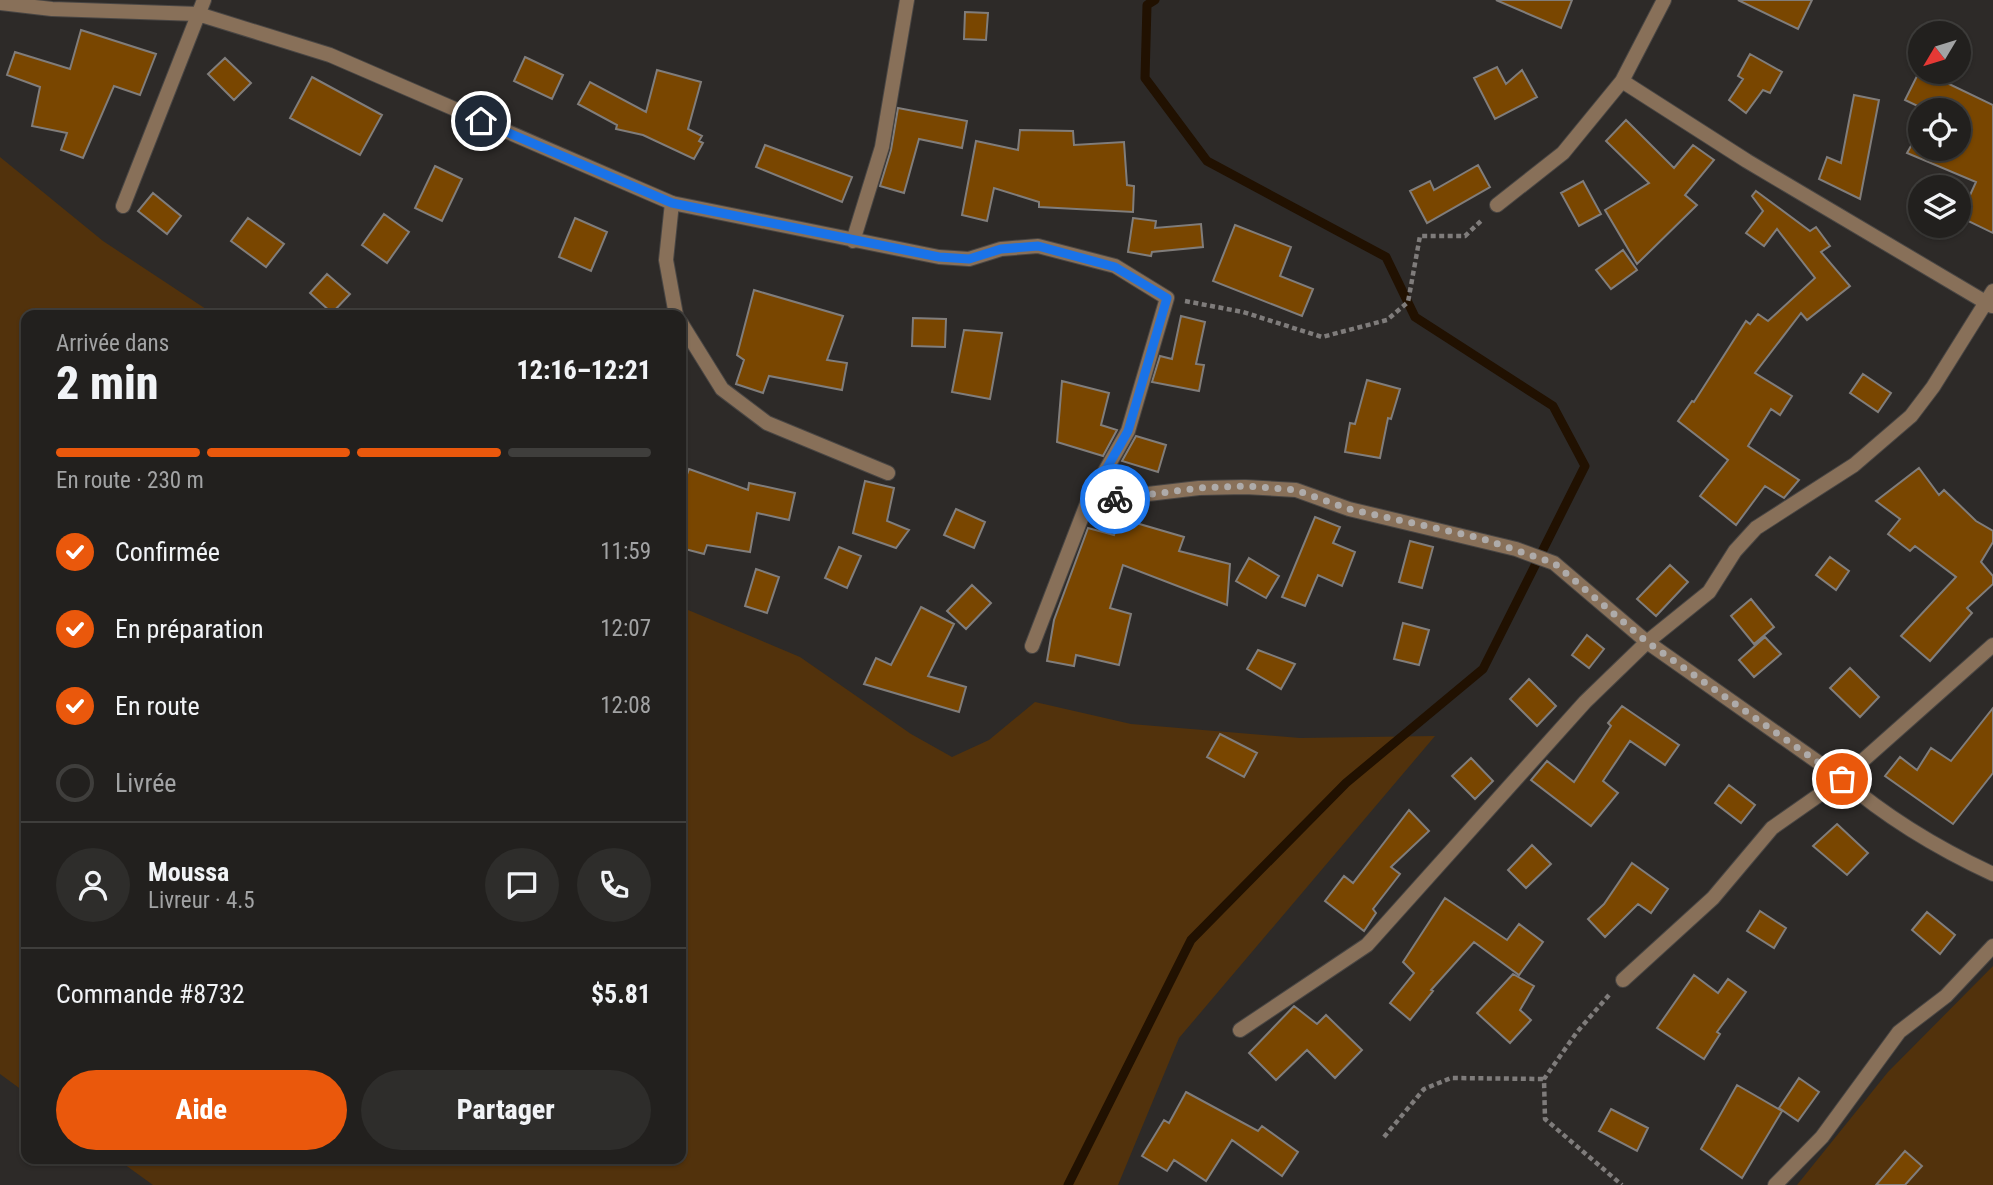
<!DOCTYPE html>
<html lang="fr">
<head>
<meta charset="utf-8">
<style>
  :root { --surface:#22201e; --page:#2e2d2b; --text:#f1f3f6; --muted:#a2a3a4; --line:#3f3e3c; --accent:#ea580c }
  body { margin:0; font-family:"Roboto Condensed",sans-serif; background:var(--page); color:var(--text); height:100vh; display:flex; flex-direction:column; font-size:26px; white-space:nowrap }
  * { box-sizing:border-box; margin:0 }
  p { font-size:23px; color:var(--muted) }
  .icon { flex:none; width:38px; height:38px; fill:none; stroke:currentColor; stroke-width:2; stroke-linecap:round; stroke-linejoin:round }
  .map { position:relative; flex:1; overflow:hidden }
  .panel { position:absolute; left:21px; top:310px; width:665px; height:854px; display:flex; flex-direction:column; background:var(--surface); border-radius:14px; box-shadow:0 2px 5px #0004,0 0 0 2px var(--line) }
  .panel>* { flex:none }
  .needle { width:46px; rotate:232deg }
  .controls { position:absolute; left:1908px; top:21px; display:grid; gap:14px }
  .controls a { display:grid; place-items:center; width:63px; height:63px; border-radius:50%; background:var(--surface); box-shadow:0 2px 5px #0004,0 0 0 2px var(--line); font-size:35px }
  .pin { position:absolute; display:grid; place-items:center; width:60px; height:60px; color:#fff; margin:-30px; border:4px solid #fff; border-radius:50%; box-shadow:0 2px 7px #0007 }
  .courier { position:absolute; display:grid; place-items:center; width:70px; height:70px; margin:-35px; border:5px solid #1a73e8; border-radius:50%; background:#fff; color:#222; box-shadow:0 2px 9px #0007 }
  .summary em { font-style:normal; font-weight:800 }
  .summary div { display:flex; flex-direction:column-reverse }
  .summary { display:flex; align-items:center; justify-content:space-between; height:119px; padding:0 35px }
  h1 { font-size:46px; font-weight:800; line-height:52px }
  .bar { display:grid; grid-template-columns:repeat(4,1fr); gap:10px 7px; align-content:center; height:84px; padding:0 35px }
  .bar i { height:9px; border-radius:5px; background:var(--line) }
  .bar .selected { background:var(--accent) }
  .bar p { grid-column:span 4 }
  .line { display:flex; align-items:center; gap:18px; padding:0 35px; border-top:2px solid var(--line) }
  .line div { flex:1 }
  .round { display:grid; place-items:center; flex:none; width:74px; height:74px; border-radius:37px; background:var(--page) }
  ol { padding:0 35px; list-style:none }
  li { display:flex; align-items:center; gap:21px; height:77px }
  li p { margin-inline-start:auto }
  li .icon { padding:7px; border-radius:50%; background:var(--accent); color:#fff; stroke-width:4 }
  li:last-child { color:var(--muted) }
  li i { width:38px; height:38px; border:4px solid var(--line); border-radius:50% }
  .primary-button { display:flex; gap:14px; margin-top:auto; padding:14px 35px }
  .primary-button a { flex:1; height:80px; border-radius:42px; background:var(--accent); color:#fff; font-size:28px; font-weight:800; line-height:80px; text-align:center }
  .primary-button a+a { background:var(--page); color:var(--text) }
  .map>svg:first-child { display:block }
  .green { fill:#52320c }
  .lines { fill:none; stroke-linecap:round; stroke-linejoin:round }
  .stream { stroke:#211101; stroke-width:9 }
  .building { fill:#794600; stroke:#807d7b; stroke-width:2 }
  .service-casing { stroke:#494644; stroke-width:16 }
  .minor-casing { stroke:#494644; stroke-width:16 }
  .path { stroke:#7f7c7b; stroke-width:4.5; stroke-dasharray:5 3.5; stroke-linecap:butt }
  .service { stroke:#887059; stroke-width:14 }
  .minor { stroke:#887059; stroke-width:14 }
  .done { stroke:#aeabaa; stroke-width:7; stroke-dasharray:0 12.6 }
  .route { stroke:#1a73e8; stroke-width:9 }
</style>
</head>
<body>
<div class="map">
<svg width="1993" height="1185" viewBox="0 0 1993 1185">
  <rect width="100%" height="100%" fill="#2d2a28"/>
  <path class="green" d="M 0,157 L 103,241 L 215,315 L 26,315 L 26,1093 L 0,1074 Z
    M 681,607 L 800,657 L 911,734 L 952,757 L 989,740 L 1035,702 L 1131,724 L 1300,738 L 1435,736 L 1179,1038 L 1118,1185 L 153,1185 L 117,1159 L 681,1158 Z
    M 1993,966 L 1993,1185 L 1797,1185 L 1888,1072 Z"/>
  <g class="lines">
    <path class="stream" d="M 1068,1185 L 1191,940 L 1346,783 L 1483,669 L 1585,466 L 1553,406 L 1415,317 L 1386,257 L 1207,161 L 1145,78 L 1147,5 L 1155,0"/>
  </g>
  <path class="building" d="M 1496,0 L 1572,0 L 1561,28 Z
    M 1738,0 L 1812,0 L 1798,29 Z
    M 965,12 L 988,13 L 986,40 L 964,39 Z
    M 81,30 L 156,54 L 140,95 L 114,86 L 83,158 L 61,150 L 67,133 L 32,126 L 40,87 L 7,75 L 15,52 L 70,69 Z
    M 1750,54 L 1782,72 L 1770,93 L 1763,90 L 1746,113 L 1729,100 L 1743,79 L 1738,76 Z
    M 525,57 L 563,75 L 552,99 L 514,81 Z
    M 225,58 L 251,83 L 234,100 L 208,74 Z
    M 1497,67 L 1506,84 L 1522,70 L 1537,97 L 1495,119 L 1474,78 Z
    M 657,70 L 701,82 L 688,129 L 702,136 L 699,141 L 703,143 L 694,159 L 643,135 L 616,129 L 617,125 L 578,104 L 590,82 L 646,112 Z
    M 1920,70 L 1993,105 L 1993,233 L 1960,217 L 1976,182 L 1907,153 L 1920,130 L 1920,149 L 1958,149 L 1958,110 L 1926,110 L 1905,100 Z
    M 312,77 L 382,115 L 360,155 L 290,118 Z
    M 1854,95 L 1879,100 L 1860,199 L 1819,179 L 1827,157 L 1841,163 Z
    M 898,108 L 967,121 L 962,148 L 919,139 L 904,193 L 880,186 L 891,150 Z
    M 1626,120 L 1674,168 L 1693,145 L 1714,160 L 1685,195 L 1697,205 L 1637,264 L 1605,210 L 1649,183 L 1606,141 Z
    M 1020,130 L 1073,131 L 1074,145 L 1124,142 L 1127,185 L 1134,186 L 1133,212 L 1039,207 L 1039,202 L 994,188 L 987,221 L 962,215 L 976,141 L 1018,150 Z
    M 765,145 L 852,177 L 842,202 L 756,167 Z
    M 1478,165 L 1490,187 L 1427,223 L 1410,191 L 1430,181 L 1434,190 Z
    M 435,166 L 462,179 L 442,221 L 415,208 Z
    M 1583,181 L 1601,214 L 1579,226 L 1561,193 Z
    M 1756,191 L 1810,231 L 1816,227 L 1830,246 L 1821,252 L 1850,286 L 1807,320 L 1801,313 L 1755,373 L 1792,396 L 1780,415 L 1771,409 L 1748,446 L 1799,480 L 1784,498 L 1765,486 L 1736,525 L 1700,496 L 1728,460 L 1678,421 L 1692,401 L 1694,402 L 1746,321 L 1750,324 L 1758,314 L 1768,321 L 1815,278 L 1777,229 L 1764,246 L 1746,233 L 1763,211 L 1752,196 Z
    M 153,193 L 181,216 L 167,234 L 138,211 Z
    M 384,214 L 409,232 L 387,263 L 362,245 Z
    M 248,218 L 284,244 L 266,267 L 231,241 Z
    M 575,218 L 607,232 L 591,271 L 559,257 Z
    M 1133,218 L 1156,221 L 1155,228 L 1201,224 L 1203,247 L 1152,252 L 1151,256 L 1128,252 Z
    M 1235,225 L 1291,247 L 1280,276 L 1313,289 L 1302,316 L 1213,281 Z
    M 1623,250 L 1637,270 L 1611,289 L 1596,270 Z
    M 327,274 L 350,294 L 332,313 L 310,293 Z
    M 754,290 L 843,316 L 827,360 L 847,363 L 842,390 L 769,376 L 763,393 L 736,384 L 744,360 L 737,355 Z
    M 1181,316 L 1205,322 L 1196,364 L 1204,365 L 1199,391 L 1152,382 L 1160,356 L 1172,359 Z
    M 913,318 L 946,319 L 945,347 L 912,346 Z
    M 964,330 L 1002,333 L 990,399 L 952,392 Z
    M 1863,374 L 1891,393 L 1878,412 L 1850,393 Z
    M 1367,380 L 1400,389 L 1391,419 L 1388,418 L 1380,458 L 1345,452 L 1350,423 L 1355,424 Z
    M 1062,381 L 1109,393 L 1101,425 L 1117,430 L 1103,456 L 1057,442 Z
    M 1136,436 L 1166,445 L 1158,472 L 1122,461 Z
    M 1919,468 L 1939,495 L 1944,490 L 1976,521 L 1993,531 L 1993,542 L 1981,562 L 1993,576 L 1993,584 L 1967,608 L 1972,613 L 1930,661 L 1901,636 L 1956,577 L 1915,546 L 1910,551 L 1888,534 L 1900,519 L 1876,501 Z
    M 689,469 L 748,490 L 749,483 L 795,493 L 789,520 L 757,513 L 750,552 L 707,545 L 704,554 L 681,548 L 681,491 Z
    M 865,481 L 894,488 L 887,521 L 909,530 L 896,548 L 853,533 Z
    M 956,509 L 985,522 L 974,548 L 944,535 Z
    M 1315,517 L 1340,527 L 1333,543 L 1355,552 L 1342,586 L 1318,575 L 1305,606 L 1282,597 Z
    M 1119,518 L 1184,537 L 1179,551 L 1230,564 L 1227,605 L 1123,565 L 1110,608 L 1131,614 L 1119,665 L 1076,655 L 1074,666 L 1047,661 L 1054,620 L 1088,528 L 1114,535 Z
    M 1410,541 L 1433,547 L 1422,588 L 1399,582 Z
    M 839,547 L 861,556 L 847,588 L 825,578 Z
    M 1830,557 L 1849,571 L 1836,590 L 1816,575 Z
    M 1249,558 L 1279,576 L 1266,598 L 1236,581 Z
    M 1670,565 L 1688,582 L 1656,616 L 1637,599 Z
    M 756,569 L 779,577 L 767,613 L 745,606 Z
    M 972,585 L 991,603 L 966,629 L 947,611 Z
    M 1751,599 L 1774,627 L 1754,644 L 1731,616 Z
    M 921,607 L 954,624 L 928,676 L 966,687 L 959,712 L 864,684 L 876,658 L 891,665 Z
    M 1403,623 L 1429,630 L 1419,665 L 1394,659 Z
    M 1587,635 L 1604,649 L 1589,668 L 1572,655 Z
    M 1765,637 L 1781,654 L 1754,677 L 1739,660 Z
    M 1258,650 L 1295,664 L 1281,689 L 1247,669 Z
    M 1850,668 L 1879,697 L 1860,717 L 1830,688 Z
    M 1529,679 L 1556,706 L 1537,726 L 1510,699 Z
    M 1622,706 L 1679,745 L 1665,765 L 1630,741 L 1603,781 L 1618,793 L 1591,826 L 1531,780 L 1547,761 L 1574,782 L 1611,726 L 1608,723 Z
    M 1993,708 L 1993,773 L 1953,824 L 1885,776 L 1900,757 L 1917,770 L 1931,748 L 1951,761 Z
    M 1220,734 L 1257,753 L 1244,777 L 1207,757 Z
    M 1471,758 L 1493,781 L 1475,799 L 1452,776 Z
    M 1729,785 L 1755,805 L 1741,823 L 1715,803 Z
    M 1409,810 L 1429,831 L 1391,867 L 1400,874 L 1373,909 L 1376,913 L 1364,931 L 1325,901 L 1344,876 L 1353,883 Z
    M 1837,824 L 1868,853 L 1847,875 L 1813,846 Z
    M 1532,845 L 1551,864 L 1526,888 L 1508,870 Z
    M 1632,863 L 1668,889 L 1651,913 L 1638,904 L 1605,937 L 1588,919 L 1604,904 Z
    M 1445,898 L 1507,940 L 1519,924 L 1543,942 L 1519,975 L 1474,942 L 1431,990 L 1433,991 L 1410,1020 L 1390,1003 L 1414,973 L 1403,962 Z
    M 1760,911 L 1786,928 L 1774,948 L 1747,931 Z
    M 1927,912 L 1955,935 L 1940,954 L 1912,930 Z
    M 1513,974 L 1534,986 L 1520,1010 L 1531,1020 L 1510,1043 L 1477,1013 Z
    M 1694,975 L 1718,993 L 1728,979 L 1746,992 L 1717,1032 L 1720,1034 L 1704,1059 L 1657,1028 Z
    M 1294,1006 L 1317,1024 L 1326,1015 L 1362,1050 L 1335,1078 L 1307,1050 L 1276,1080 L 1249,1053 Z
    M 1799,1078 L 1819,1092 L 1798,1121 L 1779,1108 Z
    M 1737,1085 L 1782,1111 L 1742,1178 L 1701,1149 Z
    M 1186,1092 L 1258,1131 L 1262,1126 L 1298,1152 L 1282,1176 L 1232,1140 L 1206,1181 L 1174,1160 L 1167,1171 L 1142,1156 L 1164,1120 L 1169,1123 Z
    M 1611,1109 L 1648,1128 L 1637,1151 L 1599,1131 Z
    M 1905,1151 L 1922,1166 L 1905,1185 L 1876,1185 Z"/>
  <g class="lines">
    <defs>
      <path id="service" d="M 672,203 L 666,260 L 676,315
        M 681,323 L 722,389 L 767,423 L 888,473"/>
      <path id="minor" d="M 0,3 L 52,9 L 198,14 L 330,55 L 672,203 L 939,257 L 969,259 L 1001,249 L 1038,246 L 1115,266 L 1167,298 L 1128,431 L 1088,501 L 1032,646
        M 1622,81 L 1747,161 L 1992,306
        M 1497,205 L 1563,153 L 1622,81 L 1664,0
        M 123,206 L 204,0
        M 853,241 L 882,147 L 907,0
        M 1088,501 L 1199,488 L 1245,487 L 1296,490 L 1349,509 L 1516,549 L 1554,563 L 1647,642 L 1842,779 C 1886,817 1939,849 1993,874
        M 1623,980 L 1713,898 L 1772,828 L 1842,779 L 1993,645
        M 1240,1030 L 1367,945 L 1585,702 L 1647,642 L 1709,592 L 1735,551 L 1756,528 L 1854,465 L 1911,416 L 1933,387 L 1993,291
        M 1775,1185 L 1822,1137 L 1899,1032 L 1946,996 L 1993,946"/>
    </defs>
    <use href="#service" class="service-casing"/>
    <use href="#minor" class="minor-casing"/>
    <path class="path" d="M 1185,301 L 1243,312 L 1322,337 L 1387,320 L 1408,302 L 1420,236 L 1465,236 L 1483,219
      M 1609,995 L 1577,1032 L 1544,1079 L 1545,1119 L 1622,1185
      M 1384,1137 L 1424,1089 L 1451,1078 L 1544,1079"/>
    <use href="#service" class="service"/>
    <use href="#minor" class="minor"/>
  </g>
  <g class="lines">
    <path class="done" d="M 1115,499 L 1199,488 L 1245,486 L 1296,490 L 1349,509 L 1480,538 L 1554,563 L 1647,642 L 1842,779"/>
    <path class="route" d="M 481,121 L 672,203 L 939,257 L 969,259 L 1001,249 L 1038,246 L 1115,267 L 1167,298 L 1128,431 L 1088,501 L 1115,499"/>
  </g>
</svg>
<div class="controls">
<a><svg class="needle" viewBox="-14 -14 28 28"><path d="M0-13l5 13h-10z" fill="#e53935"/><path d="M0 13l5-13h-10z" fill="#a2a3a4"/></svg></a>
<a><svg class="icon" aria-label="locate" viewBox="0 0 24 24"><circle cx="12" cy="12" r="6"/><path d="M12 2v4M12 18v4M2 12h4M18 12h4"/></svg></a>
<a><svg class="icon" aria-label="layers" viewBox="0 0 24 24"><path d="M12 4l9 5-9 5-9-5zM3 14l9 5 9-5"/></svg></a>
</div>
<div class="pin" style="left:1842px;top:779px;background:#ea580c"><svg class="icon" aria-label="bag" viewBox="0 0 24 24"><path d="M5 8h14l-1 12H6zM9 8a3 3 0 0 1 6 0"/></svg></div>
<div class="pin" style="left:481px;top:121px;background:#1f2937"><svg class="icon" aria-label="home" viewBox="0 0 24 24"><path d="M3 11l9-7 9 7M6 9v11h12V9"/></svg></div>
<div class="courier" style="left:1115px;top:499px"><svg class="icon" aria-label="bike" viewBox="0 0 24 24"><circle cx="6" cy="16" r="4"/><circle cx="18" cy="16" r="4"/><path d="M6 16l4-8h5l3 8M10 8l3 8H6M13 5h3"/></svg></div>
<section class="panel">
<div class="summary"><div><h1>2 min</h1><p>Arrivée dans</p></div><em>12:16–12:21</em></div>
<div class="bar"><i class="selected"></i><i class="selected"></i><i class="selected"></i><i></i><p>En route · 230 m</p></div>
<ol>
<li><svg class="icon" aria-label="check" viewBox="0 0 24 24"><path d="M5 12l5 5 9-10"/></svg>Confirmée<p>11:59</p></li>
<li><svg class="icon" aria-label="check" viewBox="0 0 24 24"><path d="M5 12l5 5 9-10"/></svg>En préparation<p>12:07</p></li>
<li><svg class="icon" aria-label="check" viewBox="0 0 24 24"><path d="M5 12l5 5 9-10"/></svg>En route<p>12:08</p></li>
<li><i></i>Livrée</li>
</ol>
<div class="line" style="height:126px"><a class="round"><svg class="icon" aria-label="person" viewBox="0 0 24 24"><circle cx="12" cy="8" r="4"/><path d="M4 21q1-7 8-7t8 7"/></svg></a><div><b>Moussa</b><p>Livreur · 4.5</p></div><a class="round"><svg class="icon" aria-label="chat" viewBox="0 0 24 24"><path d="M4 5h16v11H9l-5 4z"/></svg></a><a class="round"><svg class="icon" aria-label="phone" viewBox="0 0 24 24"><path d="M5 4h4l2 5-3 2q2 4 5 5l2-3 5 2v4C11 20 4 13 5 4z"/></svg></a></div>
<div class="line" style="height:91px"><div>Commande #8732</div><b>$5.81</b></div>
<div class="primary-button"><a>Aide</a><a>Partager</a></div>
</section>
</div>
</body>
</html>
